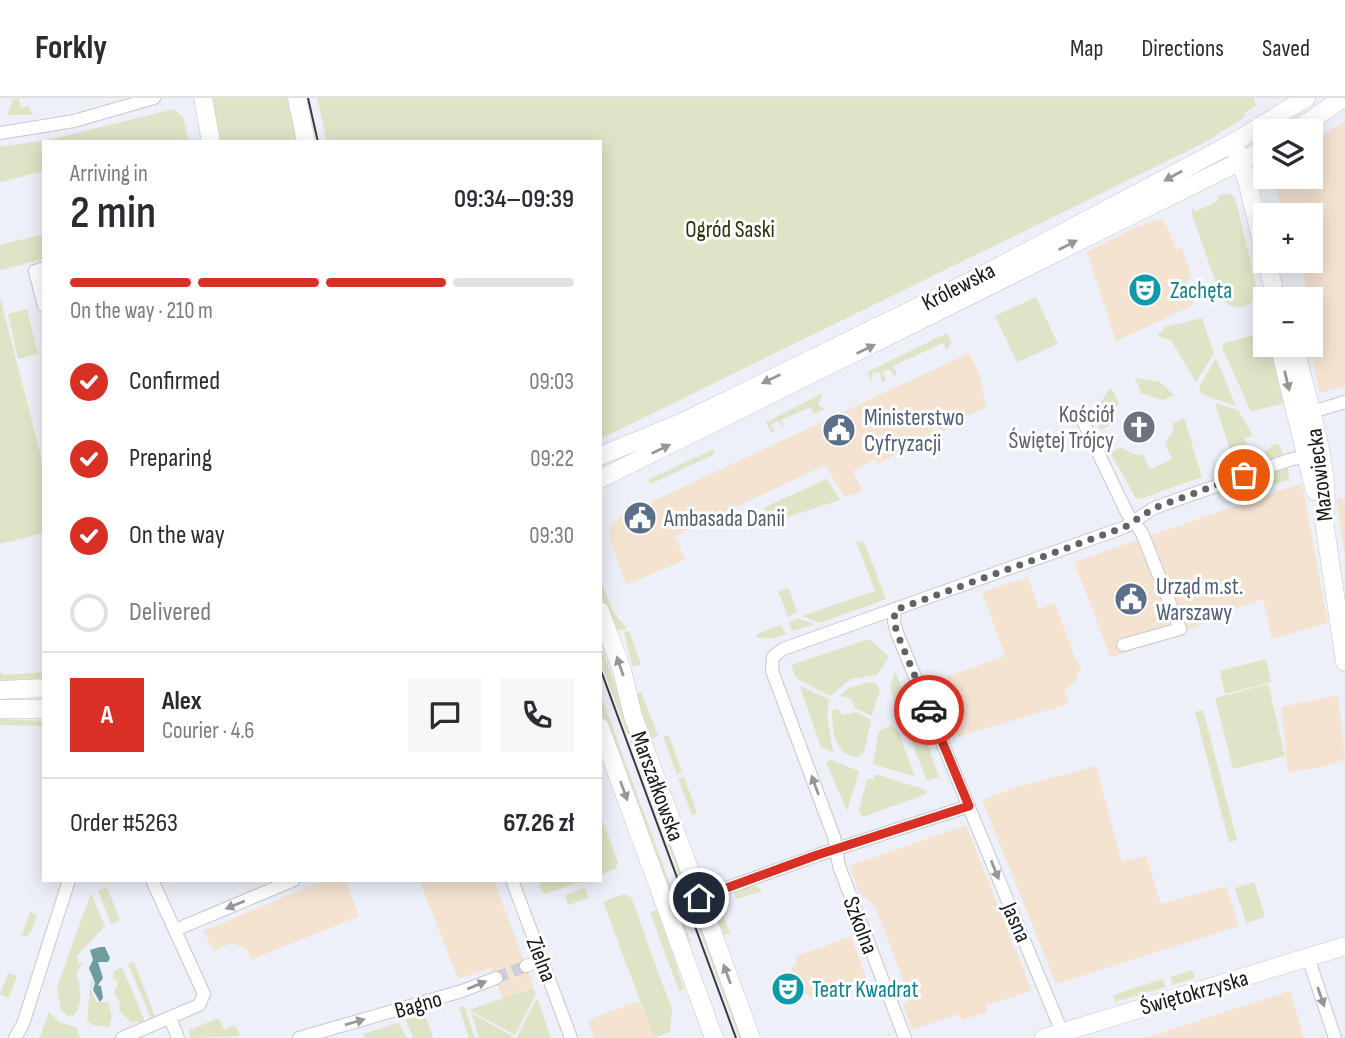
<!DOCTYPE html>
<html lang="en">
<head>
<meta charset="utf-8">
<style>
  :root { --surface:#fff; --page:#f7f7f7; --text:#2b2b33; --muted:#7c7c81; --line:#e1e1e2; --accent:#d93025 }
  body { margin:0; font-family:"Sofia Sans Condensed",sans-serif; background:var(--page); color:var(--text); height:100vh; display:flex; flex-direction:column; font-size:26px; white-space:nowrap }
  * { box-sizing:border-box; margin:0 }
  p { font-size:23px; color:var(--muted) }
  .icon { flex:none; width:38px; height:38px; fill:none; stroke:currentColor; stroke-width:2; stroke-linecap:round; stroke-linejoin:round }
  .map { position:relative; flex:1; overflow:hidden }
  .side { position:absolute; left:42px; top:42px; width:560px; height:742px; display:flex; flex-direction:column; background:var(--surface); border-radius:0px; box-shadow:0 4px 18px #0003 }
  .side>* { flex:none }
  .buttons { position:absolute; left:1253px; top:21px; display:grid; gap:14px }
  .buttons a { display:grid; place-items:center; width:70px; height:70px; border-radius:0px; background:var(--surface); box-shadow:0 4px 18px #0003; font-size:35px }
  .pin { position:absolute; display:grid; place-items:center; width:60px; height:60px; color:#fff; margin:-30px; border:4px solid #fff; border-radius:50%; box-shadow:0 2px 7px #0007 }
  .courier { position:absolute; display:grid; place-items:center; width:70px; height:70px; margin:-35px; border:5px solid #d93025; border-radius:50%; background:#fff; color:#222; box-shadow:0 2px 9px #0007 }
  .headline em { font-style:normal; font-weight:600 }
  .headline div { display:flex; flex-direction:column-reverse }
  .headline { display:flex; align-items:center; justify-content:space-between; height:119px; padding:0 28px }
  h1 { font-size:46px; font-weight:600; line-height:52px }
  .bar { display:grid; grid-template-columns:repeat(4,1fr); gap:10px 7px; align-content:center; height:84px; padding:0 28px }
  .bar i { height:9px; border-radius:5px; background:var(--line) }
  .bar .active { background:var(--accent) }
  .bar p { grid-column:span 4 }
  .line { display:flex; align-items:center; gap:18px; padding:0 28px; border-top:2px solid var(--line) }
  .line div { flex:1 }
  .round { display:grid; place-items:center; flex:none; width:74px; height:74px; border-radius:0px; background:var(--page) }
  ol { padding:0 28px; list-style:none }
  li { display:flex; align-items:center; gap:21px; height:77px }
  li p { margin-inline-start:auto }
  li .icon { padding:7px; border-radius:50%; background:var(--accent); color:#fff; stroke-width:4 }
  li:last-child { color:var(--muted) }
  li i { width:38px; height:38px; border:4px solid var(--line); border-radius:50% }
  header { display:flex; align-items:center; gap:42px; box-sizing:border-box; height:98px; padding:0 35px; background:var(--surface); border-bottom:2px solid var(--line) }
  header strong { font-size:33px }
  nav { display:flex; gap:38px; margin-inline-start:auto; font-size:24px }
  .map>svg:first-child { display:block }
  .commercial { fill:#f5e3d2 }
  .green { fill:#dfe4c6 }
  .water { fill:#6f9c9f }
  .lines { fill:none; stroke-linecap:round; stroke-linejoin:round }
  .street-tunnel { stroke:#cdcfd7; stroke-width:12; stroke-dasharray:12 6; stroke-linecap:butt }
  .street-casing { stroke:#c6c8d0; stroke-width:14 }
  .secondary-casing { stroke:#c6c8d0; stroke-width:19 }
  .street { stroke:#fff; stroke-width:12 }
  .secondary { stroke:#fff; stroke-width:18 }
  .tram { stroke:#383a3d; stroke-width:2 }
  .oneway { fill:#969798 }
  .done { stroke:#616367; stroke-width:7; stroke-dasharray:0 12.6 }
  .route { stroke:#d93025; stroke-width:9 }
  .labels { text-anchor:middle; stroke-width:6; stroke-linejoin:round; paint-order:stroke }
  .park-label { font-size:23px; fill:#2d3105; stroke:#fefefe }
  .street-label { font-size:23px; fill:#161719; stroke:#fefefe }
  .culture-label { font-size:23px; fill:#0d838f; stroke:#fefefe; text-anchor:start }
  .worship-label { font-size:23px; fill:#5b616d; stroke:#fefefe; text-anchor:end }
  .service-label { font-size:23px; fill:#4e5e75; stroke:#fefefe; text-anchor:start }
</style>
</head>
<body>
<header>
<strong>Forkly</strong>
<nav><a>Map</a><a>Directions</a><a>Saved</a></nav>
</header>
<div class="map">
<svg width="1345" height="940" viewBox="0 0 1345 940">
  <rect width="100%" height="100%" fill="#edf0f8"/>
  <path class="commercial" d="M 1345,23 L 1345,288 L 1322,295 L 1319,293 L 1310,247 L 1311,201 L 1299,201 L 1298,192 L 1307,190 L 1300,163 L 1311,163 L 1311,117 L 1283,117 L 1274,84 L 1291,83 L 1291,79 L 1311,79 L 1311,45 Z
    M 1161,121 L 1168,130 L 1176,151 L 1182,150 L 1192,179 L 1187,182 L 1194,203 L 1192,208 L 1116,243 L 1087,154 L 1136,129 Z
    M 969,255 L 980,277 L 986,310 L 947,327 L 945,333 L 934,329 L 930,339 L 877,366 L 875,361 L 853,373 L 863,393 L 845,399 L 825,367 L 675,438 L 685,462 L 626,487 L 609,439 L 610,429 L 619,419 Z
    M 1302,385 L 1328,525 L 1272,541 L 1263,501 L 1222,516 L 1195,530 L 1111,560 L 1074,464 Z
    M 1345,400 L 1345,460 L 1336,401 Z
    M 1028,479 L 1039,511 L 1055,505 L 1075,559 L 1081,569 L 1076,582 L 1064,592 L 1069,606 L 957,639 L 935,583 L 1005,558 L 982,494 Z
    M 1338,597 L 1345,661 L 1319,670 L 1288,674 L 1281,609 Z
    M 1096,668 L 1122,764 L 1146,758 L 1161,806 L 1226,788 L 1239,828 L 1056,886 L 982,702 L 1016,689 Z
    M 966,727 L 1032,893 L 985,908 L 987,914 L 961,922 L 959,916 L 912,932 L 903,907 L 910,901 L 875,808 L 859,794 L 849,768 Z
    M 325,782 L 345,782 L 359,818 L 251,862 L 247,851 L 232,845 L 214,853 L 203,833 Z
    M 423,782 L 494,782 L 534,889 L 503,901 L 491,870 L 458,881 L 420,784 Z
    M 851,838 L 866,880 L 809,900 L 808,896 L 802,898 L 791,870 L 797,866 L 795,859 Z
    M 1290,893 L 1304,940 L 1145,940 L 1203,921 Z
    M 638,903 L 657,940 L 594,940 L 588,922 Z"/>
  <path class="green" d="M 19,0 L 21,10 L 29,8 L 32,17 L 8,17 L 13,1 Z
    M 209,0 L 289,0 L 298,44 L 217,44 Z
    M 317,0 L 1254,0 L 1256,8 L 1244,15 L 1245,19 L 1204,45 L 600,341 L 600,44 L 327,44 Z
    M 174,11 L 183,19 L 189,44 L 44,44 L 44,73 L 0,84 L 0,49 L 52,41 Z
    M 1228,96 L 1235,99 L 1257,192 L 1251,205 C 1239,213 1227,210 1220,197 L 1191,113 L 1193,110 L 1195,114 L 1219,102 L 1218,97 Z
    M 44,136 L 44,161 L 0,172 L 0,147 Z
    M 0,199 L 44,371 L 44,435 L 0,446 Z
    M 1036,199 L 1058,246 L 1017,264 L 995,218 Z
    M 27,211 L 38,256 L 18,261 L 8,216 Z
    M 1202,220 L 1214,255 L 1196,284 L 1171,242 L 1157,238 L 1165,229 Z
    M 1265,234 L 1265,247 L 1271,247 L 1283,305 L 1251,314 L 1222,249 L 1224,245 Z
    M 947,235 L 951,245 L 947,253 L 943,245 L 893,268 L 897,277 L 894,278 L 889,271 L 883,274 L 886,282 L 882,284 L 880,275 L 873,274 L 871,283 L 867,274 Z
    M 1216,260 L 1236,308 L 1201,296 L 1199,289 Z
    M 1135,280 L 1160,284 L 1174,297 L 1163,302 L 1141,295 Z
    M 1111,290 L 1119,305 L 1112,315 L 1111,327 L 1100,332 C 1096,315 1099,303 1111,290 Z
    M 823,295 L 818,307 L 825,311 L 814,316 L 810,309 L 781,322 L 785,330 L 778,323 L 771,327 L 775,334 L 770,333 L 766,324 Z
    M 1215,305 L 1238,312 L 1253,338 L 1244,340 L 1252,354 L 1237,363 L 1233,361 Z
    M 1184,320 L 1202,379 L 1140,401 L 1135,399 L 1110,354 L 1121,349 L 1133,356 L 1143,357 L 1150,372 L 1172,361 L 1165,346 L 1173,333 L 1173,325 Z
    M 1274,346 L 1280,347 L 1283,356 L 1247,369 Z
    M 713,351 L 715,356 L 651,386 L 648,382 Z
    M 1288,370 L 1289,382 L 1272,387 L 1275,374 Z
    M 827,381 L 840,402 L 770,425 L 765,409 Z
    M 856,443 L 864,444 L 886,501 L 820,525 L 802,518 L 875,493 Z
    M 600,481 L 614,516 L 627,530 L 615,534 L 600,494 Z
    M 789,490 L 797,514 L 788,519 L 778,493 Z
    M 798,520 L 813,526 L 813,527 L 791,533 L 789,524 Z
    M 781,527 L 786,536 L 771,541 L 757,539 L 757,536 Z
    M 629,533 L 641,566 L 633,569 L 624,535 Z
    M 869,541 L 889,559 L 877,577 L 851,581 L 830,598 L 796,580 L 791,567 Z
    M 600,546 L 745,940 L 739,940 L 600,562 Z
    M 1266,561 L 1271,584 L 1225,596 L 1220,573 Z
    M 895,573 L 910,610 L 899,614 L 890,590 Z
    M 0,574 L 4,577 L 44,574 L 44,582 L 0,584 Z
    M 869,584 L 876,586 L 880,592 L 872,618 L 856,611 L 850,600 L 840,598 L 849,590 Z
    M 1268,586 L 1285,658 L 1233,671 L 1215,600 Z
    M 800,588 L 829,601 L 827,618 L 833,654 L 821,649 Z
    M 641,593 L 658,638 L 651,641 L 636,598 Z
    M 600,595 L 691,843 L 685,845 L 600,614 Z
    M 837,611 L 843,617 L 856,614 L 871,622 L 864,654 L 858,659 C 835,659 832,631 832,612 Z
    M 1203,612 L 1237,742 L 1229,744 L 1195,614 Z
    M 0,621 L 44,623 L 44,628 L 0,627 Z
    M 892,627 L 899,635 L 915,679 L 873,666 L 879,633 Z
    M 914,630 L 923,633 L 939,679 L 927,683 L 907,633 Z
    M 669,637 L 682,674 L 677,677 L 663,639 Z
    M 831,662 L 859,673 L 847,713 L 826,664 Z
    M 876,676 L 926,692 L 926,696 L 863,719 L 859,713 L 867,681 L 873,681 Z
    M 684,679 L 697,715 L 692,717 L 678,680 Z
    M 600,716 L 618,765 L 615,771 L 600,777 Z
    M 541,782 L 586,782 L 545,796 L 539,789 Z
    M 1254,784 L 1265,819 L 1246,825 L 1235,790 Z
    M 754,787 L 763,793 L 736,801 L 734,794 Z
    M 107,789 L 120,822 L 111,826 L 98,793 Z
    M 585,790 L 589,800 L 568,807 L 565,797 Z
    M 91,795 L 105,828 L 77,858 L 79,866 L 83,864 L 76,876 C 80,888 84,905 74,917 L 68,918 L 61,912 L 57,889 Z
    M 624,796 L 631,799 L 672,912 L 670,934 L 654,940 L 603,804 Z
    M 717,802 L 730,835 L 724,837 L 713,810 Z
    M 658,812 L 684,891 L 679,893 L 650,814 Z
    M 30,814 L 37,817 L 31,834 L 26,839 L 22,837 Z
    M 134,864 L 155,918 L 151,920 L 128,866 Z
    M 122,869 L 144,921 L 143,924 L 131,924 L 119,913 L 120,905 L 114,894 L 118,887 L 115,880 L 112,881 L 114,873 Z
    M 1192,872 L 1195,880 L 1173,887 L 1170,879 Z
    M 8,875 L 17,878 L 9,900 L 0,897 Z
    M 91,881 L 94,885 L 91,891 L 96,904 L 108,904 L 112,919 L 109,929 L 93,927 L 87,922 Z
    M 1163,881 L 1165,889 L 1115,904 L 1113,897 Z
    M 533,890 L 536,896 L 515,937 L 469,912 Z
    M 537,900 L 551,940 L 518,940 L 517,939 Z
    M 463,908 L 465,910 L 475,940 L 469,940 L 459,909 Z
    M 49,914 L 59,924 L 76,929 L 80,940 L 39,940 Z
    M 471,915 L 514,939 L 513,940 L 479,940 Z
    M 425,916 L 433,940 L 413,940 L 406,922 Z
    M 219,920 L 224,932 L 235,927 L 240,938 L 190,940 L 189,932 Z
    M 399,925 L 407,940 L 365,940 L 363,936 Z"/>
  <path class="water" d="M 100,849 L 105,849 L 110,860 L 108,864 L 98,864 L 103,880 L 98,887 L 101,888 L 103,900 L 100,904 L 93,892 L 95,885 L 89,870 L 93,862 L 90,852 Z"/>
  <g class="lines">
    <path class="street-tunnel" d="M 496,880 L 526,868"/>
    <defs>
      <path id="street" d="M 0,35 L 74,23 L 154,0
        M 44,170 L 35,173 L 44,208
        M 1305,316 L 1345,304
        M 1080,317 L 1127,415 L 1142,435 L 1180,531 L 1123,547
        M 895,512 L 894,524 L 897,535 L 1064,939
        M 512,782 L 571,940
        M 699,800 L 818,757 L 969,708
        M 175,832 L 294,782
        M 1308,859 L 1335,940
        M 526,868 L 543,862
        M 170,920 L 178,940
        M 15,940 L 23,926 L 69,782
        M 122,940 L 199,907 L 204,896 L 152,782
        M 299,940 L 462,893 L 496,880
        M 905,940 L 839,768 L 834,739 L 772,573 L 773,559 L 783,551 L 1125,429 L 1154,410 L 1289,362 L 1302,359 L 1312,363"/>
      <path id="secondary" d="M 203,0 L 211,44
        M 297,0 L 306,44
        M 1295,33 L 1343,0
        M 1236,52 L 1247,82 L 1265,157
        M 1267,163 L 1276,201
        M 1279,247 L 1315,393
        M 1294,247 C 1305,294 1333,376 1324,423 L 1345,564
        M 600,358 L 683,324 L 979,179 L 1233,45 L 1306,0
        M 600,381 L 1265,51
        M 600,513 L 622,572 L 633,618 L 751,940
        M 0,592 L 44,590
        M 0,611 L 44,611
        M 600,629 L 714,940
        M 1044,940 L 1345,848"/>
    </defs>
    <use href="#street" class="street-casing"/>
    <use href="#secondary" class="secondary-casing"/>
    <use href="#street" class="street"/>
    <use href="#secondary" class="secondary"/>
    <path class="tram" d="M 308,0 L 318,44
      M 600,570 L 736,940"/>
  </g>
  <defs><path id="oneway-solid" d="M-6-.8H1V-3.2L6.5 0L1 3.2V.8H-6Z" transform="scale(1.75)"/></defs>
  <g class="oneway">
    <use href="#oneway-solid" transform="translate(1173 78) rotate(151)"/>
    <use href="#oneway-solid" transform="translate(1068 147) rotate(-27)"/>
    <use href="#oneway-solid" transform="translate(866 251) rotate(-26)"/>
    <use href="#oneway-solid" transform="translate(771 281) rotate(154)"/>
    <use href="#oneway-solid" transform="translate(1287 283) rotate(77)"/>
    <use href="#oneway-solid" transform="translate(661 351) rotate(-26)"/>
    <use href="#oneway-solid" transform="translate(620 568) rotate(-109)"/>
    <use href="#oneway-solid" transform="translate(815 687) rotate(-110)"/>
    <use href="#oneway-solid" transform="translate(624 693) rotate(70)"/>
    <use href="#oneway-solid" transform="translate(995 772) rotate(68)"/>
    <use href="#oneway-solid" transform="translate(235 807) rotate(158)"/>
    <use href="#oneway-solid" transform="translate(727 876) rotate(-110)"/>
    <use href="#oneway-solid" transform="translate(477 887) rotate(-22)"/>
    <use href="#oneway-solid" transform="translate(1321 899) rotate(71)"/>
    <use href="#oneway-solid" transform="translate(355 924) rotate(-16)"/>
  </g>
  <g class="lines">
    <path class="done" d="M 929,612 L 897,535 L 894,524 L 895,512 L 1125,429 L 1154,410 L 1244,377"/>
    <path class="route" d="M 699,800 L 817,757 L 969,708 L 929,612"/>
  </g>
  <defs>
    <symbol id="theatre-disc" viewBox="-11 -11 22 22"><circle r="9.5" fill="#0f9aa8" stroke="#fefefe"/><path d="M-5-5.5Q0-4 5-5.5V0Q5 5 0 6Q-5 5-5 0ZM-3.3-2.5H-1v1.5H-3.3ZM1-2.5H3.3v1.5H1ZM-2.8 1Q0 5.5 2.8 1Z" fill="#fff"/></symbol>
    <symbol id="church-disc" viewBox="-11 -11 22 22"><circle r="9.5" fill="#6b7280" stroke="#fefefe"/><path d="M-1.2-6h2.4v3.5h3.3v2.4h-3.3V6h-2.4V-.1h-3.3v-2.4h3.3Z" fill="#fff"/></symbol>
    <symbol id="civic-disc" viewBox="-11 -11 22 22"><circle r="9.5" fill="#5c6f8a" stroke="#fefefe"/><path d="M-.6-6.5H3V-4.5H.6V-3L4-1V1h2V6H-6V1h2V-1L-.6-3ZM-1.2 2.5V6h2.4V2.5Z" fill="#fff"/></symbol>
  </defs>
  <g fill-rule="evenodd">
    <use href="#theatre-disc" x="1126" y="173" width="38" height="38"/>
    <use href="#church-disc" x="1120" y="310" width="38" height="38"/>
    <use href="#civic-disc" x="820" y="313" width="38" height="38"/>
    <use href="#civic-disc" x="621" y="401" width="38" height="38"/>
    <use href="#civic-disc" x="1112" y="482" width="38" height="38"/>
    <use href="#theatre-disc" x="769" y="872" width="38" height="38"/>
  </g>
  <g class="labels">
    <g class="park-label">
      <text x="730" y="139">Ogród Saski</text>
    </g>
    <g class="street-label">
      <text transform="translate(958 188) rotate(-27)" y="8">Królewska</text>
      <text transform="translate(1319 377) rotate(-97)" y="8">Mazowiecka</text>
      <text transform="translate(658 688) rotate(70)" y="8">Marszałkowska</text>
      <text transform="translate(1017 824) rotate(66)" y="8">Jasna</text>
      <text transform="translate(861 827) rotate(69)" y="8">Szkolna</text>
      <text transform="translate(542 861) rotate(69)" y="8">Zielna</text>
      <text transform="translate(1194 894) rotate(-16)" y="8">Świętokrzyska</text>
      <text transform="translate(418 906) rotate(-16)" y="8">Bagno</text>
    </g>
    <g class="culture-label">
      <text x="1170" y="200">Zachęta</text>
      <text x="812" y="899">Teatr Kwadrat</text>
    </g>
    <g class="worship-label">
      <text x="1114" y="324">Kościół<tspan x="1114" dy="26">Świętej Trójcy</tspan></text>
    </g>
    <g class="service-label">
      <text x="864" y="327">Ministerstwo<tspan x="864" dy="26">Cyfryzacji</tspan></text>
      <text x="664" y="428">Ambasada Danii</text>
      <text x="1156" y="496">Urząd m.st.<tspan x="1156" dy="26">Warszawy</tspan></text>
    </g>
  </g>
</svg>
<div class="buttons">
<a><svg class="icon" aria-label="layers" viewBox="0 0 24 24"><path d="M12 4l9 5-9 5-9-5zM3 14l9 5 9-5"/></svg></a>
<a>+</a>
<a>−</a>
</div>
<div class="pin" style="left:1244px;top:377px;background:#ea580c"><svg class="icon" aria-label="bag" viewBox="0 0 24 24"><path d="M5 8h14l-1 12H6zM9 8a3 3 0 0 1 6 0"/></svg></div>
<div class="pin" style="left:699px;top:800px;background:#1f2937"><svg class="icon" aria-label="home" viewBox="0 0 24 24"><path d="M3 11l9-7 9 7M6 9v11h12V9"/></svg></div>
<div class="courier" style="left:929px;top:612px"><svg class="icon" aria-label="car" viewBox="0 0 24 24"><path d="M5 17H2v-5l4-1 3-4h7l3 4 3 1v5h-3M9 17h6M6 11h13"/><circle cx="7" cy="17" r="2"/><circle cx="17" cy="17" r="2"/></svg></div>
<section class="side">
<div class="headline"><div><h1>2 min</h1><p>Arriving in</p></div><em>09:34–09:39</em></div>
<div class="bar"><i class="active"></i><i class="active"></i><i class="active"></i><i></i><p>On the way · 210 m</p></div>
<ol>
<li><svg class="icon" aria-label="check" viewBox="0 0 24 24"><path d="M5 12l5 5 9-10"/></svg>Confirmed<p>09:03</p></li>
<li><svg class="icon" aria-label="check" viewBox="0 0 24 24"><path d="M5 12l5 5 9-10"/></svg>Preparing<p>09:22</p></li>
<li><svg class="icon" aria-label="check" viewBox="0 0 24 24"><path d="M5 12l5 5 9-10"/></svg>On the way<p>09:30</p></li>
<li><i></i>Delivered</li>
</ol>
<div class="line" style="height:126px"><b class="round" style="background:var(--accent);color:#fff">A</b><div><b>Alex</b><p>Courier · 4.6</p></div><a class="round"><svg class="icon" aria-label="chat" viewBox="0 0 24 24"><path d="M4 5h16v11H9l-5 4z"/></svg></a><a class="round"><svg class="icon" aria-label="phone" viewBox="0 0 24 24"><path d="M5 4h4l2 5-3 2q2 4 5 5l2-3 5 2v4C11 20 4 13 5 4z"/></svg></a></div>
<div class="line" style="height:91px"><div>Order #5263</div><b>67.26 zł</b></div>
</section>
</div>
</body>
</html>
